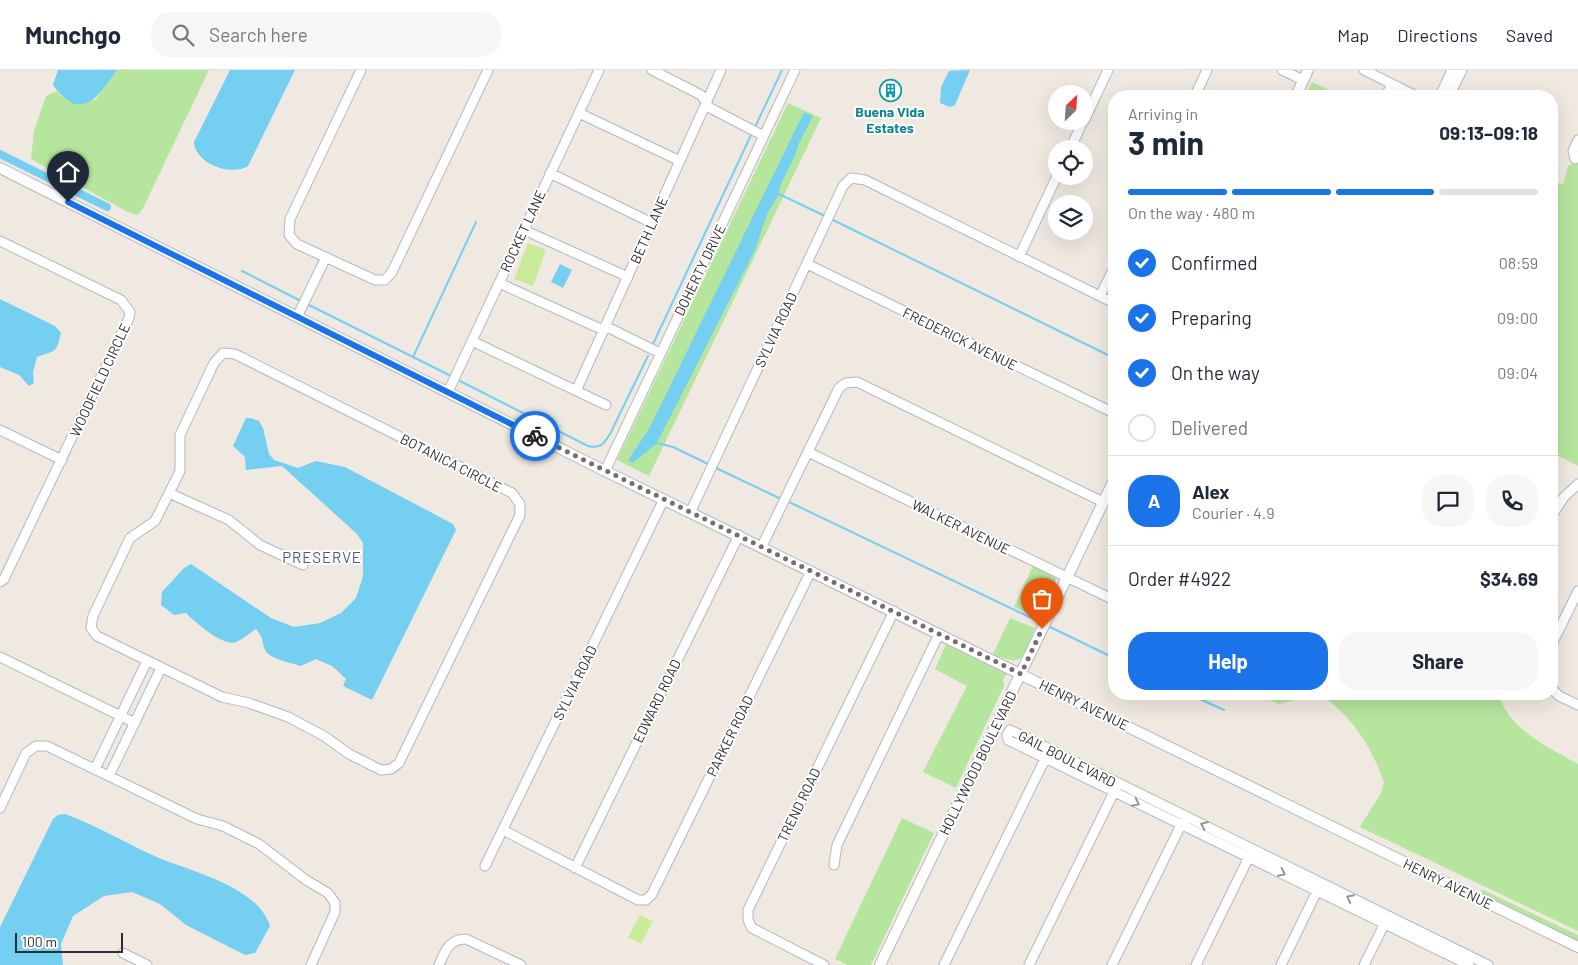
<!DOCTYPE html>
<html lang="en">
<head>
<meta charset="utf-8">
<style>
  :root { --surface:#fff; --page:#f6f6f7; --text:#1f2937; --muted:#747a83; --line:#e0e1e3; --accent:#1a73e8 }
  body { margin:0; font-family:Barlow,sans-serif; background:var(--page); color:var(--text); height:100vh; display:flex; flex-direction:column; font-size:19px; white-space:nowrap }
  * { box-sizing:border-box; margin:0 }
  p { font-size:16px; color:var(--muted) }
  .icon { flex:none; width:28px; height:28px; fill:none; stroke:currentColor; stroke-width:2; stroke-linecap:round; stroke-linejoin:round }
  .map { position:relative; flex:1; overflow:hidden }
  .details { position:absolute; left:1108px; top:20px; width:450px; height:610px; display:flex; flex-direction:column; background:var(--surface); border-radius:20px; box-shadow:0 5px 20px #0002 }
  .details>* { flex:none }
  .needle { width:32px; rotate:25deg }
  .buttons { position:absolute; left:1048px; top:15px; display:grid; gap:10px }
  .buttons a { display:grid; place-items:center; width:45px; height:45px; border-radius:50%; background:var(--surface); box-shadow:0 5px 20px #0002; font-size:25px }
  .scale { position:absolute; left:15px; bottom:12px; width:108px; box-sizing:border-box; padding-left:5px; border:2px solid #2e2e2e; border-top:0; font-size:14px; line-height:18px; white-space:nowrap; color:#2e2e2e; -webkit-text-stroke:4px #fff; paint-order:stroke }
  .pin { position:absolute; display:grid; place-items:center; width:42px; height:42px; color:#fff; margin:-51px -21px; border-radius:50% 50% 50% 0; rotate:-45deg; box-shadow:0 0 5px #0007 }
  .pin .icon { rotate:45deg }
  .courier { position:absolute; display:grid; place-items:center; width:50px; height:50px; margin:-25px; border:4px solid #1a73e8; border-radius:50%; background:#fff; color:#222; box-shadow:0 1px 6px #0007 }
  .overview em { font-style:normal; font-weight:700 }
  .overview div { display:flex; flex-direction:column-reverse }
  .overview { display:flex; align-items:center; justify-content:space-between; height:85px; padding:0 20px }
  h1 { font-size:32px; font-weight:700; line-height:38px }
  .bar { display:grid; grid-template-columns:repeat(4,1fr); gap:8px 5px; align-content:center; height:60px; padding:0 20px }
  .bar i { height:6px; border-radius:4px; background:var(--line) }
  .bar .selected { background:var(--accent) }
  .bar p { grid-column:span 4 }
  .line { display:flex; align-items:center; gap:12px; padding:0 20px; border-top:1px solid var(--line) }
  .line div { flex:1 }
  .round { display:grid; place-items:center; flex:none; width:52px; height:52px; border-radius:20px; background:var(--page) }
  ol { padding:0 20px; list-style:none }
  li { display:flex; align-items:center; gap:15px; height:55px }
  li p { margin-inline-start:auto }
  li .icon { padding:5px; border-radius:50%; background:var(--accent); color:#fff; stroke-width:4 }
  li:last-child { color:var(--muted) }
  li i { width:28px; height:28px; border:2px solid var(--line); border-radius:50% }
  .primary-button { display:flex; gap:10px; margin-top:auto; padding:10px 20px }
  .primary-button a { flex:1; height:58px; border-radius:20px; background:var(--accent); color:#fff; font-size:20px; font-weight:700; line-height:58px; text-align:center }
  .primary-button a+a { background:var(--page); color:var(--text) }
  header { display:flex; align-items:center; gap:30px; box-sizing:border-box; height:70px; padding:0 25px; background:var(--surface); border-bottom:1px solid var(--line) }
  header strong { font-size:24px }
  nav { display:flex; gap:28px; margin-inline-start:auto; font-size:18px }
  .search { width:350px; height:45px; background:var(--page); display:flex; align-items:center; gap:12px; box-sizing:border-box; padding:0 18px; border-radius:20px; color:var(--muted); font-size:19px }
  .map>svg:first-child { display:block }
  .green { fill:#b6e59e }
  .pitch { fill:#c9ec9a }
  .water { fill:#75cff0 }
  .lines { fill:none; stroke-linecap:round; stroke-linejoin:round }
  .stream { stroke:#75cff0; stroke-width:2 }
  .canal { stroke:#75cff0; stroke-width:8 }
  .minor-casing { stroke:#b4b7c1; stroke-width:11 }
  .tertiary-casing { stroke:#b4b7c1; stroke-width:12 }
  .minor { stroke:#fff; stroke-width:9 }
  .tertiary { stroke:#fff; stroke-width:10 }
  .oneway { stroke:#969696 }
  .done { stroke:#726f6d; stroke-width:5; stroke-dasharray:0 9 }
  .route { stroke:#1a73e8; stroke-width:6 }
  .labels { text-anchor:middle; stroke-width:4; stroke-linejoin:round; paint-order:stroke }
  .culture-label { font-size:14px; font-weight:bold; fill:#0d838f; stroke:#fff }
  .street-label { font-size:14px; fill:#2e2e2e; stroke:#fff }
  .neighbourhood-label { font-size:15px; letter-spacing:1px; fill:#4d5680; stroke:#fff }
</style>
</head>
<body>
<header>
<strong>Munchgo</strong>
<div class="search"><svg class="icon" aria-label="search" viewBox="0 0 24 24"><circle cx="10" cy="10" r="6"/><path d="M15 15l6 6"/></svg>Search here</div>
<nav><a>Map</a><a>Directions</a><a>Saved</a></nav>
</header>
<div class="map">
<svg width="1578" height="895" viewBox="0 0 1578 895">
  <rect width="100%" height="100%" fill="#efe9e1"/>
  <path class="green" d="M 117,0 L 209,0 L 144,136 L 138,145 L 128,142 L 31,89 L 34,61 L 46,26 L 57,21 L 61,26 L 95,30 Z
    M 1312,12 L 1341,26 L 1305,26 Z
    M 788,33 L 821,48 L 649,406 L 617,390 Z
    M 1578,91 L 1578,396 L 1551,382 L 1551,109 L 1563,115 L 1568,96 Z
    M 1033,496 L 1056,509 L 1041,549 L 1014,537 Z
    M 1010,548 L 1035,558 C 1023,585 1026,599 993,584 Z
    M 946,574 L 1006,604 L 1003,610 L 1004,616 L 956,718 L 923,702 L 967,616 L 935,599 Z
    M 1264,624 L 1318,624 L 1279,634 L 1262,627 Z
    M 1320,624 L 1499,624 C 1506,657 1550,679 1578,694 L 1578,861 L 1360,757 L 1381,723 L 1384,712 C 1371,676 1352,646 1320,624 Z
    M 902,748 L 934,763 L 871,895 L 848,895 L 835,889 Z
    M 1481,819 L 1578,865 L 1578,873 L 1482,825 Z"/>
  <path class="pitch" d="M 528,173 L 546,180 L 533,216 L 514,209 Z
    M 640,845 L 653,851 L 641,874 L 628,867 Z"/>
  <path class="water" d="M 58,0 L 117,0 C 98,27 81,54 53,15 Z
    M 230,0 L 295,0 L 248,96 C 230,107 195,93 194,72 Z
    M 970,0 L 955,35 L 950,37 L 940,33 L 941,17 L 949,1 Z
    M 804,42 L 813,46 L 799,73 L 795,85 L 780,116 L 779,124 L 767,144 L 755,180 L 657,373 L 633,393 L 628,390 L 649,359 Z
    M 560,194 L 572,200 L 563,218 L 551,212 Z
    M 0,229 L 55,256 L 61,263 C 56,284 56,280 37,287 L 33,303 L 34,313 L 29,316 L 19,305 L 0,297 Z
    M 246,348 L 251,348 L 259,351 L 263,358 L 269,384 L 274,390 L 298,398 L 316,391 L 345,397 L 453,454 L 456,460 L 372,630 L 343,616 L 346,609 L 332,596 L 316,589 L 301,596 C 292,593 269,589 265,580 C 261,570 265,570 256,559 C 250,563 243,569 236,572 C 223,577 195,552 186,543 L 174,545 L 161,535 L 162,522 L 184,498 L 191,494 L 271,548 L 294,557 L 320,553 L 341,543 L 356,528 L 363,506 L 363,473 L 357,464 L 282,396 L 246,400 L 245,387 L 233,376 Z
    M 65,744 C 98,756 127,774 159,788 C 193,802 258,817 270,856 L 255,883 L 245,885 L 186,855 L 160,834 L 132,822 L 104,826 L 73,846 L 61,874 L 63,895 L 0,895 L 0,857 L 53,749 L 58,745 Z"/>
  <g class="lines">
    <path class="stream" d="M 756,55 L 782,0
      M 779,124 L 825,146
      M 831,149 L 1114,288
      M 242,201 L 299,230
      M 309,235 L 449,305
      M 653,274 L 752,63
      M 413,287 L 476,152
      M 460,311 L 588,376 C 600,379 604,374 610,364 L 648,286
      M 657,373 L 673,377 L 708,394
      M 716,398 L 781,429
      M 789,432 L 1042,553
      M 1048,556 L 1114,588
      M 1189,624 L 1224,640"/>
    <path class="canal" d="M 0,84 L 107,137"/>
    <defs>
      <path id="minor" d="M 361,0 L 290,149 L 289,165 L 297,174 L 375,210 L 385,210 L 392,202 L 488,0
        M 652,0 L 701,25 L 710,38 L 764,66
        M 1282,0 L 1303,10
        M 1364,0 L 1416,26
        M 1195,26 L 1207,0
        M 1386,26 L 1392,14
        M 1440,26 L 1452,0
        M 1449,26 L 1462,0
        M 579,43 L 680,91
        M 1084,51 L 1108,0
        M 1578,70 L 1573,81 L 1575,89 L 1578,87
        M 1070,79 L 1083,51
        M 550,103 L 652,153
        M 524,160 L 628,207
        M 0,171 L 121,230 L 130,242 L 129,248 L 4,509 L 0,512
        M 1019,187 L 1057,106
        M 807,194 L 1114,343
        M 499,213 L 603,260
        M 1100,226 L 1114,198
        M 298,245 L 326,187
        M 605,256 L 660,283
        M 472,271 L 606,335
        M 223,283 L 235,284 L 512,423 L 520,434 L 520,445 L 399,693 L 391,699 L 381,700 L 349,684 L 324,666 L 288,647 L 249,633 L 222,627 L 97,566 L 91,558 L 93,546 L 130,468 L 155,451 L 180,401 L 180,365 L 214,293 Z
        M 576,321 L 721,0
        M 448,322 L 599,0
        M 0,360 L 62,390
        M 808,382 L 1114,530
        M 605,401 L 795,0
        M 169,423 L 229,450 L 260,475 L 303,495
        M 691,441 L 843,116 L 851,108 L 865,110 L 1114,233
        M 1551,447 L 1564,427 L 1578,414
        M 762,476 L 839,318 L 846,313 L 857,312 L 1103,432
        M 1551,576 L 1578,521
        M 0,587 L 135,653
        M 1551,618 L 1559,626 L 1578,635
        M 95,699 L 147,591
        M 109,706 L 161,598
        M 0,738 L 26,683 L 36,676 L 47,676 L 197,749 L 223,756 L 259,774 L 306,810 L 328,823 L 335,833 L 335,842 L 311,895
        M 503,760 L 638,830 L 646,830 L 652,824 L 811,501
        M 834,795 L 837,775 L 939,564
        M 485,796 L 664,429
        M 575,798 L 739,465
        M 123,883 L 147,895
        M 439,895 C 445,881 449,869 466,869 L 521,895
        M 824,895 L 752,858 L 748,850 L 748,840 L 894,541
        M 944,895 L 1047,685
        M 1029,895 L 1116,718
        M 1112,895 L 1183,751
        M 1196,895 L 1251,783
        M 1281,895 L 1319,817
        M 1364,895 L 1387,849
        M 1469,895 L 1008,670 L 1007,665 L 1010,660 L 1021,665 L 1488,895"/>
      <path id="tertiary" d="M 1296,26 L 1308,0
        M 0,98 L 605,401 L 1578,877
        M 880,895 L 1114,410"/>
    </defs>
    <use href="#minor" class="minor-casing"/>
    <use href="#tertiary" class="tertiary-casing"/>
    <use href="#minor" class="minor"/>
    <use href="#tertiary" class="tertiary"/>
  </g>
  <defs><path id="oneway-chevron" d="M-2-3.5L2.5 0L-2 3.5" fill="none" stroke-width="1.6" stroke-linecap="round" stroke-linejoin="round" transform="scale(1.25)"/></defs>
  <g class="oneway">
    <use href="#oneway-chevron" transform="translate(1136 733) rotate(26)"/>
    <use href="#oneway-chevron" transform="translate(1204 755) rotate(-155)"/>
    <use href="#oneway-chevron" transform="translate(1282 803) rotate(26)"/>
    <use href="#oneway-chevron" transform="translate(1350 828) rotate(-153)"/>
  </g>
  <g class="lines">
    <path class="done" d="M 535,366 L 1021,604 L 1042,559"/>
    <path class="route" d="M 68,132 L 535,366"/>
  </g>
  <defs>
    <symbol id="building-ring" viewBox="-11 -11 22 22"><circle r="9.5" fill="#fff" stroke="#0f9aa8" stroke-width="1.5"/><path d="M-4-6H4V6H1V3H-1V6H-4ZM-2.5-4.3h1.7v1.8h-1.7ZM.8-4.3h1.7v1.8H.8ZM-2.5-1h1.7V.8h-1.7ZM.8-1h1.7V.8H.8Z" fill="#0f9aa8"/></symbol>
  </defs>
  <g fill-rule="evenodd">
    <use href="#building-ring" x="878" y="8" width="25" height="25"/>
  </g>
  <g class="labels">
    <g class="culture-label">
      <text x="890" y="47">Buena Vida<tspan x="890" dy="16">Estates</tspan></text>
    </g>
    <g class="street-label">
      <text transform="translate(649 160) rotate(-66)" y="5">BETH LANE</text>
      <text transform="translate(523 161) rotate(-65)" y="5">ROCKET LANE</text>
      <text transform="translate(700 200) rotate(-64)" y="5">DOHERTY DRIVE</text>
      <text transform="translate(776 260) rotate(-65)" y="5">SYLVIA ROAD</text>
      <text transform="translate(960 269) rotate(26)" y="5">FREDERICK AVENUE</text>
      <text transform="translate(100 310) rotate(-65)" y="5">WOODFIELD CIRCLE</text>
      <text transform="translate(451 393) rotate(27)" y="5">BOTANICA CIRCLE</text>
      <text transform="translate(961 457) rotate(26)" y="5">WALKER AVENUE</text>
      <text transform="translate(575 613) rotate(-64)" y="5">SYLVIA ROAD</text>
      <text transform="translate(657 631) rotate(-64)" y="5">EDWARD ROAD</text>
      <text transform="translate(1084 635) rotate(26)" y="5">HENRY AVENUE</text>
      <text transform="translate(730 666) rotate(-64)" y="5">PARKER ROAD</text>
      <text transform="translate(1067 689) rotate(27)" y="5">GAIL BOULEVARD</text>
      <text transform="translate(978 693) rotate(-64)" y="5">HOLLYWOOD BOULEVARD</text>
      <text transform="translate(799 735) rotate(-64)" y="5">TREND ROAD</text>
      <text transform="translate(1448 814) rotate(26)" y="5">HENRY AVENUE</text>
    </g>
    <g class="neighbourhood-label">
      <text x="322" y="493">PRESERVE</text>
    </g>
  </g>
</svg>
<div class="buttons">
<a><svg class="needle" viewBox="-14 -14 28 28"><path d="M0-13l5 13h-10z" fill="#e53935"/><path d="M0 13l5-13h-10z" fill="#747a83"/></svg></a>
<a><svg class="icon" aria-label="locate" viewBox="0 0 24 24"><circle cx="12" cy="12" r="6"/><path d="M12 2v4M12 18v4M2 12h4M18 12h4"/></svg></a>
<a><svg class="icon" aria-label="layers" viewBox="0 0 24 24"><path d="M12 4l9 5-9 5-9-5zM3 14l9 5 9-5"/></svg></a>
</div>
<div class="scale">100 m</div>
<div class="pin" style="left:1042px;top:559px;background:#ea580c"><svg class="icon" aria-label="bag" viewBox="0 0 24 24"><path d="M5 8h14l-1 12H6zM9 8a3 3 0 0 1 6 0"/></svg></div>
<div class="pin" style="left:68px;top:132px;background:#1f2937"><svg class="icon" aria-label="home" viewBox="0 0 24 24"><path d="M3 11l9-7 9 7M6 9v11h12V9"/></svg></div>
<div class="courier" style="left:535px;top:366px"><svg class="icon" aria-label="bike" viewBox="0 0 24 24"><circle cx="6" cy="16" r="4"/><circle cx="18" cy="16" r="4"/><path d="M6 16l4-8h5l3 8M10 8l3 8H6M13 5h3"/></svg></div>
<section class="details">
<div class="overview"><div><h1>3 min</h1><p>Arriving in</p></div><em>09:13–09:18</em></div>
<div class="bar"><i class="selected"></i><i class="selected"></i><i class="selected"></i><i></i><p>On the way · 480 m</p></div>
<ol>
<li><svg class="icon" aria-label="check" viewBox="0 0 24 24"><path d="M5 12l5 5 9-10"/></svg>Confirmed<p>08:59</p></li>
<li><svg class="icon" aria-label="check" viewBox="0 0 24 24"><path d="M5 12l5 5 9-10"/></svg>Preparing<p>09:00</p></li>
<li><svg class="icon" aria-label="check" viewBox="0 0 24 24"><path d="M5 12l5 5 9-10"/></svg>On the way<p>09:04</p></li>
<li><i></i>Delivered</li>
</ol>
<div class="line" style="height:90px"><b class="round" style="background:var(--accent);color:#fff">A</b><div><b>Alex</b><p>Courier · 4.9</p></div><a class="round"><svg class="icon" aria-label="chat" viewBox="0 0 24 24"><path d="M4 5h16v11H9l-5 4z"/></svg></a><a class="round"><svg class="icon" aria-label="phone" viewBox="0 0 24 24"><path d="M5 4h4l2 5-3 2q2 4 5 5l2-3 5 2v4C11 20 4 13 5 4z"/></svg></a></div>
<div class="line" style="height:65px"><div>Order #4922</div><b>$34.69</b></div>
<div class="primary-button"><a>Help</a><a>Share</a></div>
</section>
</div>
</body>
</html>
